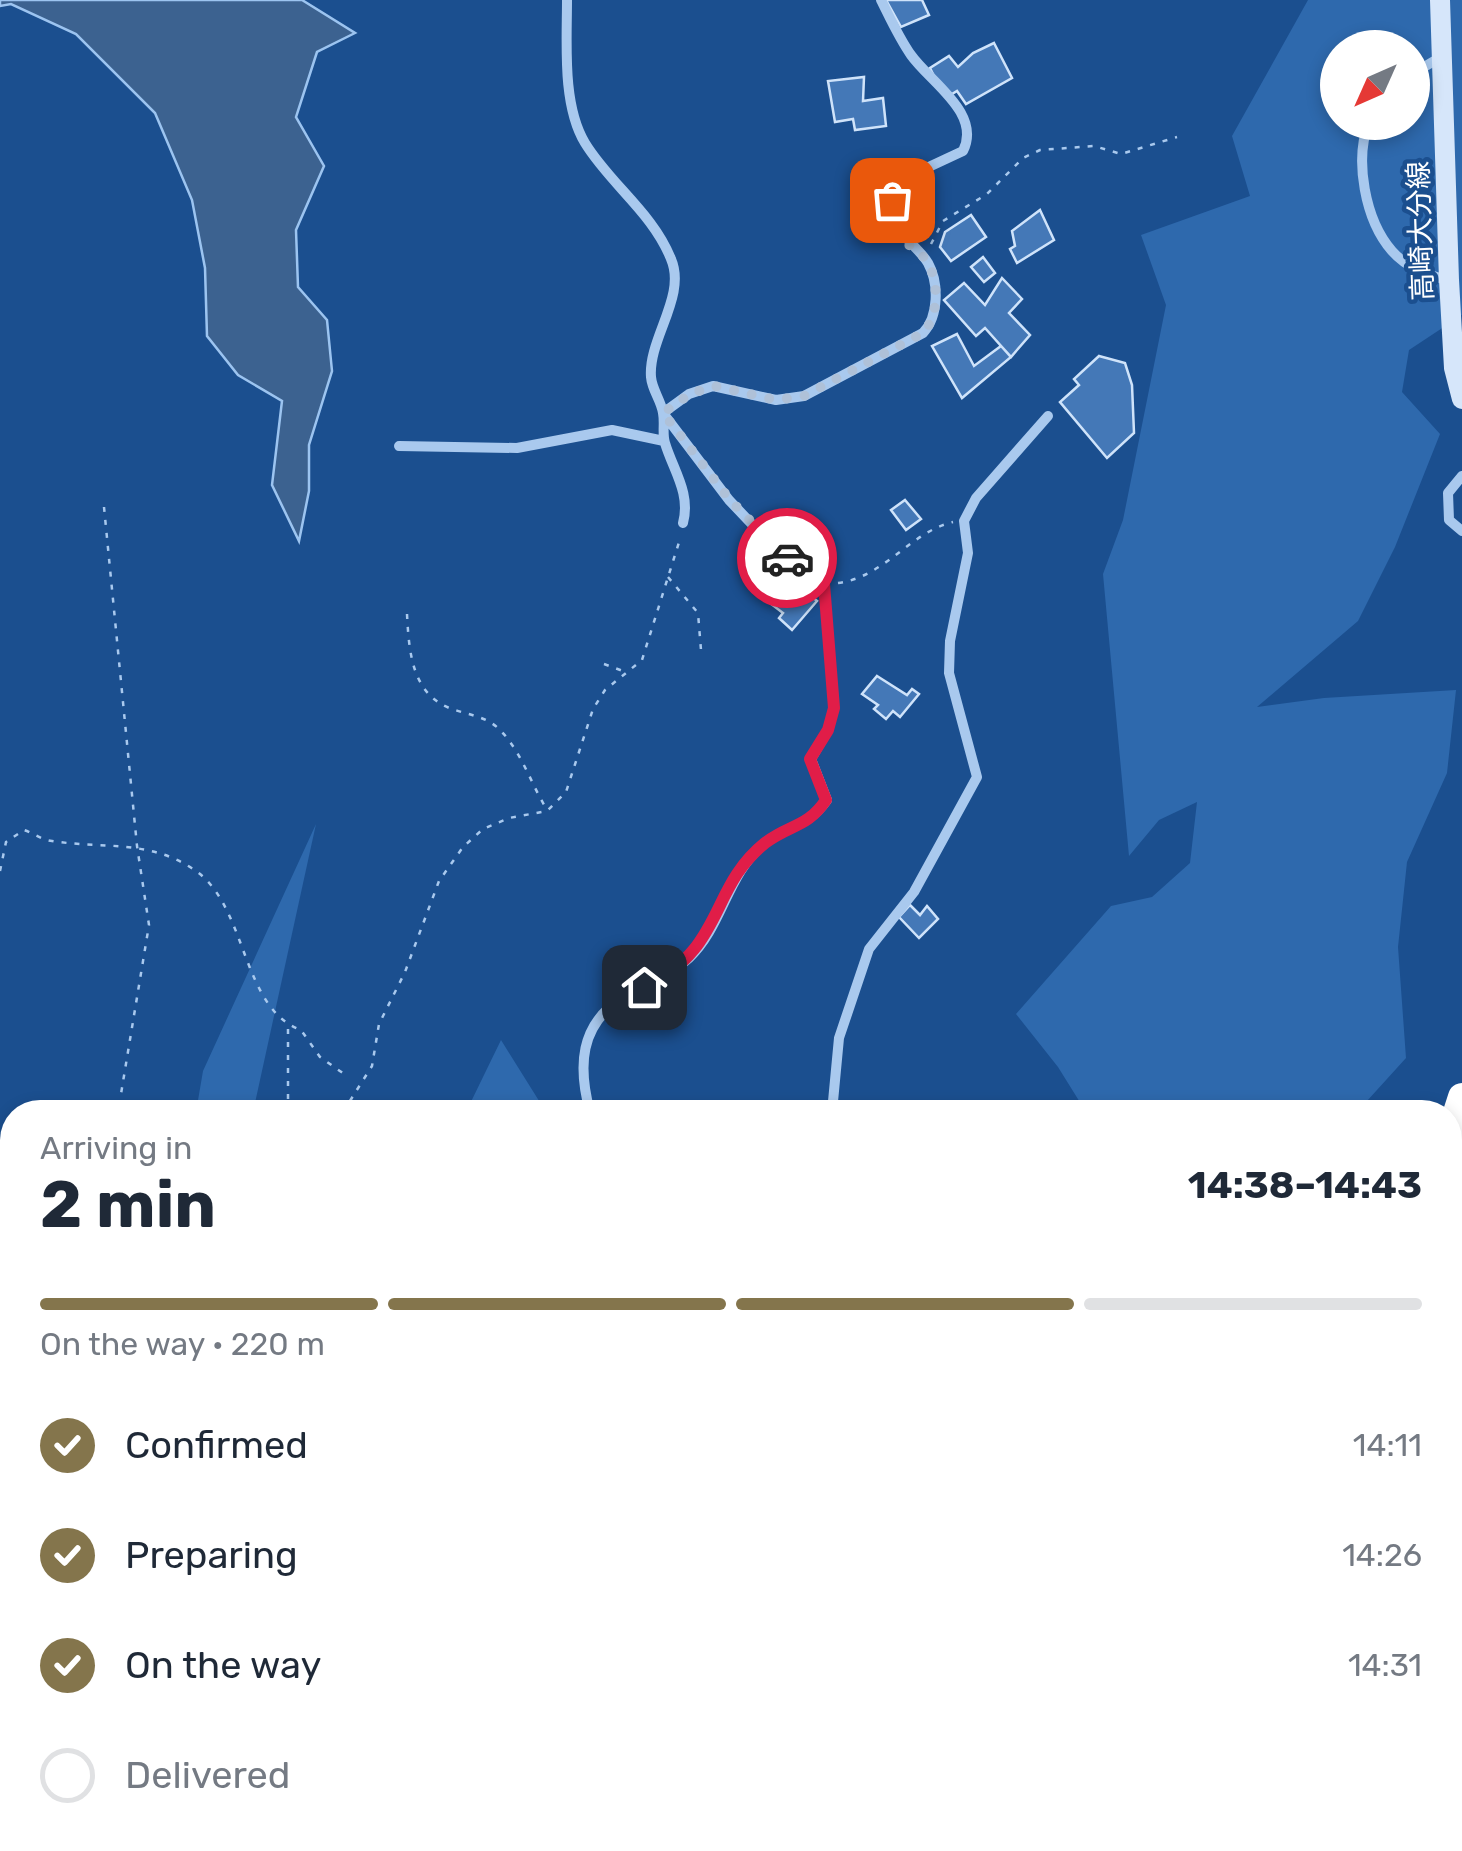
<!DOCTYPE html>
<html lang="en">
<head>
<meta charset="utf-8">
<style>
  :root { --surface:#fff; --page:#f2f2f3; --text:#1f2937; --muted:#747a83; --line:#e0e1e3; --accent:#84754c }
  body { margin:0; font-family:Rubik,"Noto Sans JP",sans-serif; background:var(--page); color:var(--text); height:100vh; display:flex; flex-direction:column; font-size:38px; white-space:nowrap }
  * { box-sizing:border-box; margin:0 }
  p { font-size:32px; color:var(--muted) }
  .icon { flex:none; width:55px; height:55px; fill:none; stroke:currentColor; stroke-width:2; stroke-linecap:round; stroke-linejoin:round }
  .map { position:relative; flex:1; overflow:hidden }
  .panel { position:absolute; left:0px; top:1100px; width:1462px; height:752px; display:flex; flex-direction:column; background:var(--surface); border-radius:40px 40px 0 0; box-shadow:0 5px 15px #0003 }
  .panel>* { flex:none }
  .needle { width:65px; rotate:225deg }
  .fabs { position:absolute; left:1320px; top:30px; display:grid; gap:20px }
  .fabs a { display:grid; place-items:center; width:110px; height:110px; border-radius:50%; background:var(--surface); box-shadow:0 5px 15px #0003; font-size:50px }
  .pin { position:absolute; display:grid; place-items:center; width:85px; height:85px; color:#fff; margin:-42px; border-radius:20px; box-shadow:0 5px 15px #0006 }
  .courier { position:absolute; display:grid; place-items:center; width:100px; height:100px; margin:-50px; border:8px solid #e11d48; border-radius:50%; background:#fff; color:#222; box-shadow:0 2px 12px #0007 }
  .head em { font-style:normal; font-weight:700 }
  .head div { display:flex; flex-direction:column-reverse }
  .head { display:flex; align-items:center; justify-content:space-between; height:170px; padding:0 40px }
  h1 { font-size:65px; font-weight:700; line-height:75px }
  .bar { display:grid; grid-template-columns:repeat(4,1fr); gap:15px 10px; align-content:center; height:120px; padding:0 40px }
  .bar i { height:12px; border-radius:8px; background:var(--line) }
  .bar .current { background:var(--accent) }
  .bar p { grid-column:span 4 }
  ol { padding:0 40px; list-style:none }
  li { display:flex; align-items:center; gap:30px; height:110px }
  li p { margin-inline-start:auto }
  li .icon { padding:10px; border-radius:50%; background:var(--accent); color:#fff; stroke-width:4 }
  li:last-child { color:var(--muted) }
  li i { width:55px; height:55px; border:5px solid var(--line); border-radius:50% }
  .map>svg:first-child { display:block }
  .green { fill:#2e69ad; fill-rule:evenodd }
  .water { fill:#3c6290; stroke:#9cc4f0; stroke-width:2.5 }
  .building { fill:#4478b7; stroke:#cfe3fa; stroke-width:2.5 }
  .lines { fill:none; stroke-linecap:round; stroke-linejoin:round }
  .path { stroke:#a9c9ee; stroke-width:2.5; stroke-dasharray:5 8; stroke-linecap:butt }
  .minor { stroke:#a9c9ee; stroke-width:10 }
  .secondary { stroke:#d6e6fa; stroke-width:20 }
  .motorway { stroke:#fff; stroke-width:28 }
  .done { stroke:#afc1d8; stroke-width:10; stroke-dasharray:0 18 }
  .route { stroke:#e11d48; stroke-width:12 }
  .labels { text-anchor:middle; stroke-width:9; stroke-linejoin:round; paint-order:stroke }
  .street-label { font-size:28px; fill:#fff; stroke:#1b4f8f }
</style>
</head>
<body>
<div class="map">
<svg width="1462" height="1851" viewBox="0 0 1462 1851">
  <rect width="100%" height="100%" fill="#1b4f8f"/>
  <path class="green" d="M 1308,0 L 1462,0 L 1462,315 L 1409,350 L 1402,392 L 1440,434 L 1395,547 L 1358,621 L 1257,707 L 1324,698 L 1456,690 L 1447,773 L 1407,862 L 1398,947 L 1406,1058 L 1357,1112 L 1086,1112 L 1058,1067 L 1016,1014 L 1111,906 L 1152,897 L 1190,863 L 1197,802 L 1159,820 L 1129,856 L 1103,574 L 1123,520 L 1166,305 L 1141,235 L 1250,196 L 1232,136 ZM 1338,48 L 1412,48 L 1412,122 L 1338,122 Z
    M 316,824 L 253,1112 L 196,1112 L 203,1071 Z
    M 501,1040 L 546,1112 L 466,1112 Z
    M 1450,1490 L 1462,1496 L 1462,1851 L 1243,1851 L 1247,1840 L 1450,1840 Z
    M 840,1840 L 959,1840 L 957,1851 L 829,1851 Z"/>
  <path class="water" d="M 0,0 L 302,0 L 355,33 L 317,52 L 296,117 L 324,166 L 296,230 L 298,287 L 327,320 L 332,371 L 309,445 L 309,491 L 299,541 L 272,485 L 282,401 L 238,375 L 207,336 L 205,268 L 192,200 L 155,113 L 76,34 L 11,4 L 0,6 Z
    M 263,1840 L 372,1840 L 368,1851 L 266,1851 Z"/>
  <path class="building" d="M 886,0 L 922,0 L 929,15 L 901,27 Z
    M 994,43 L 1012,78 L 966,104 L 957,91 L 952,94 L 939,86 L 930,68 L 949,56 L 958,67 L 973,53 Z
    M 864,77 L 863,101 L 883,98 L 886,126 L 855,130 L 853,119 L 835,122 L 828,81 Z
    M 1040,210 L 1054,240 L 1017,263 L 1010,249 L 1015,246 L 1012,231 Z
    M 971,215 L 986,237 L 951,261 L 940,247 L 945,232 Z
    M 983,257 L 995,273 L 984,282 L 971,267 Z
    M 1002,278 L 1022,299 L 1009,313 L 1030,335 L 1011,357 L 985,328 L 976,336 L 944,300 L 964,283 L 985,305 Z
    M 957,334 L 974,366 L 1001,346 L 1011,357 L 962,398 L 932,346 Z
    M 1099,356 L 1125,363 L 1132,385 L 1134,433 L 1107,458 L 1060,402 L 1079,385 L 1074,379 Z
    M 905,500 L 921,519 L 906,530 L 891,510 Z
    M 765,572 L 779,579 L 776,583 L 796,600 L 805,591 L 817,601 L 792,630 L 779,618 L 783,613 L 758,594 L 761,590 L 754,585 Z
    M 877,676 L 907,695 L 912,689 L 919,694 L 900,717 L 893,711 L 886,719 L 874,709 L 878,705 L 862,694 Z
    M 910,905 L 920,915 L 927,906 L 938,919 L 919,938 L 899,917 Z"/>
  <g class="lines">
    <path class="path" d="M 931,244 L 943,221 L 987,194 L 1023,158 L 1040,150 L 1094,146 L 1121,154 L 1177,137
      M 104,507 L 137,846 L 149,925 L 118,1112
      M 668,577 L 698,613 L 701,650
      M 838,583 C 885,577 910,532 953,522
      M 407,614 C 409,653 412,697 455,710 C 470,715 486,717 498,728 C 521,750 530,782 546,808
      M 604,664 L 623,671
      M 0,871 L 6,842 L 24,830 C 33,833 42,840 52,841 C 102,849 148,839 193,869 C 248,904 240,1008 301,1030 L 320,1057 L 347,1076
      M 288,1112 L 288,1029
      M 343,1112 L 372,1066 L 379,1024 L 405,972 L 439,881 L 463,847 L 483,829 L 509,818 L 547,811 L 566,792 L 593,709 L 605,690 L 642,660 L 680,539
      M 600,1851 L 605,1840"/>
    <path class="minor" d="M 567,0 C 567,43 562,105 585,143 C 610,184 653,213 671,259 C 687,296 648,339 651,377 C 652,390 661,400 663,413 C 665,423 662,434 665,443 C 673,470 691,493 683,523
      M 1412,74 L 1441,57
      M 1369,122 C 1354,160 1365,220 1392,251 C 1407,268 1427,275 1448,280
      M 399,446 L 517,448 L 612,430 L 664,441
      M 1462,476 L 1448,493 L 1449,520 L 1462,531
      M 590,1112 C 578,1067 579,1025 623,997 C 646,983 669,977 689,958 C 723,926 727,873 765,843 C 789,824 807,828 827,800 L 811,759 L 828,730 L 834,708 L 824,584 L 766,539 L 729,500 L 663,413 L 689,394 L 713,386 L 776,400 L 804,396 L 923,333 C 939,316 939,283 928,263 C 921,251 909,244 902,231 C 896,221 895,211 893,200 L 903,179 L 963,151 C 982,113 930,82 911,55 C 899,38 890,18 881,0
      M 832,1112 L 839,1038 L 869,949 L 914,892 L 977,777 L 949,673 L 950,641 L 968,553 L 964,521 L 976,498 L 1048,416
      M 1450,1355 L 1462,1328
      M 226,1840 L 226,1851
      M 1205,1851 L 1210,1840"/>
    <path class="secondary" d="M 1440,0 L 1449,280 L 1454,368 L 1462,399"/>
    <path class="motorway" d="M 1450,1134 L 1462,1097
      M 1450,1213 L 1462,1181
      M 1145,1851 L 1150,1840
      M 1174,1851 L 1179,1840"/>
  </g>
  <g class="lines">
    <path class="done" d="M 787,558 L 730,500 L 663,413 L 690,394 L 714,386 L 776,400 L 804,396 L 923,333 C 939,316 939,283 928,263 C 924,255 916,252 910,246 C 899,233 896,216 892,200"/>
    <path class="route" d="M 644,987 C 726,948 708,889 765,843 C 790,824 807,828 826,800 L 810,759 L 828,730 L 834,708 L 824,584 L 787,558"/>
  </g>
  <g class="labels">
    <g class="street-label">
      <text transform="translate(1420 231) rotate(-92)" y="10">高崎大分線</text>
    </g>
  </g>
</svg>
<div class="fabs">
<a><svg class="needle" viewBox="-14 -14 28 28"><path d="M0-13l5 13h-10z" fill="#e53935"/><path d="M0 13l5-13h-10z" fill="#747a83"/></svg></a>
</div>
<div class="pin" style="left:892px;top:200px;background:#ea580c"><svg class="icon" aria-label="bag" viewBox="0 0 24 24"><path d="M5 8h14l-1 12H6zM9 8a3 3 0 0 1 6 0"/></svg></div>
<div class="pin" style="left:644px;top:987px;background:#1f2937"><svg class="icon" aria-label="home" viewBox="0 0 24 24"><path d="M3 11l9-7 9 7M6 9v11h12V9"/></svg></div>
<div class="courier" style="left:787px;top:558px"><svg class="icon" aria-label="car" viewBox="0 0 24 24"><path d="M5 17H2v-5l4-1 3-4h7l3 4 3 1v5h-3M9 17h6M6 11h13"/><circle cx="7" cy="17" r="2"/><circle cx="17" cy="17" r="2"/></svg></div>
<section class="panel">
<div class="head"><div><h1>2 min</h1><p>Arriving in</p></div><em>14:38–14:43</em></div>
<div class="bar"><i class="current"></i><i class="current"></i><i class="current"></i><i></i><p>On the way · 220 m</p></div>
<ol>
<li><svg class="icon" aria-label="check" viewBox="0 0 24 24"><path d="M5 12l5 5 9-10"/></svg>Confirmed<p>14:11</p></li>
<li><svg class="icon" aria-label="check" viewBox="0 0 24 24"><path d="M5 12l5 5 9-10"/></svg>Preparing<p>14:26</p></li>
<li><svg class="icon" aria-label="check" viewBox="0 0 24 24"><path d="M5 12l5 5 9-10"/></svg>On the way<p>14:31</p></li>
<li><i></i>Delivered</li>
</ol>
</section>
</div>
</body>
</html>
